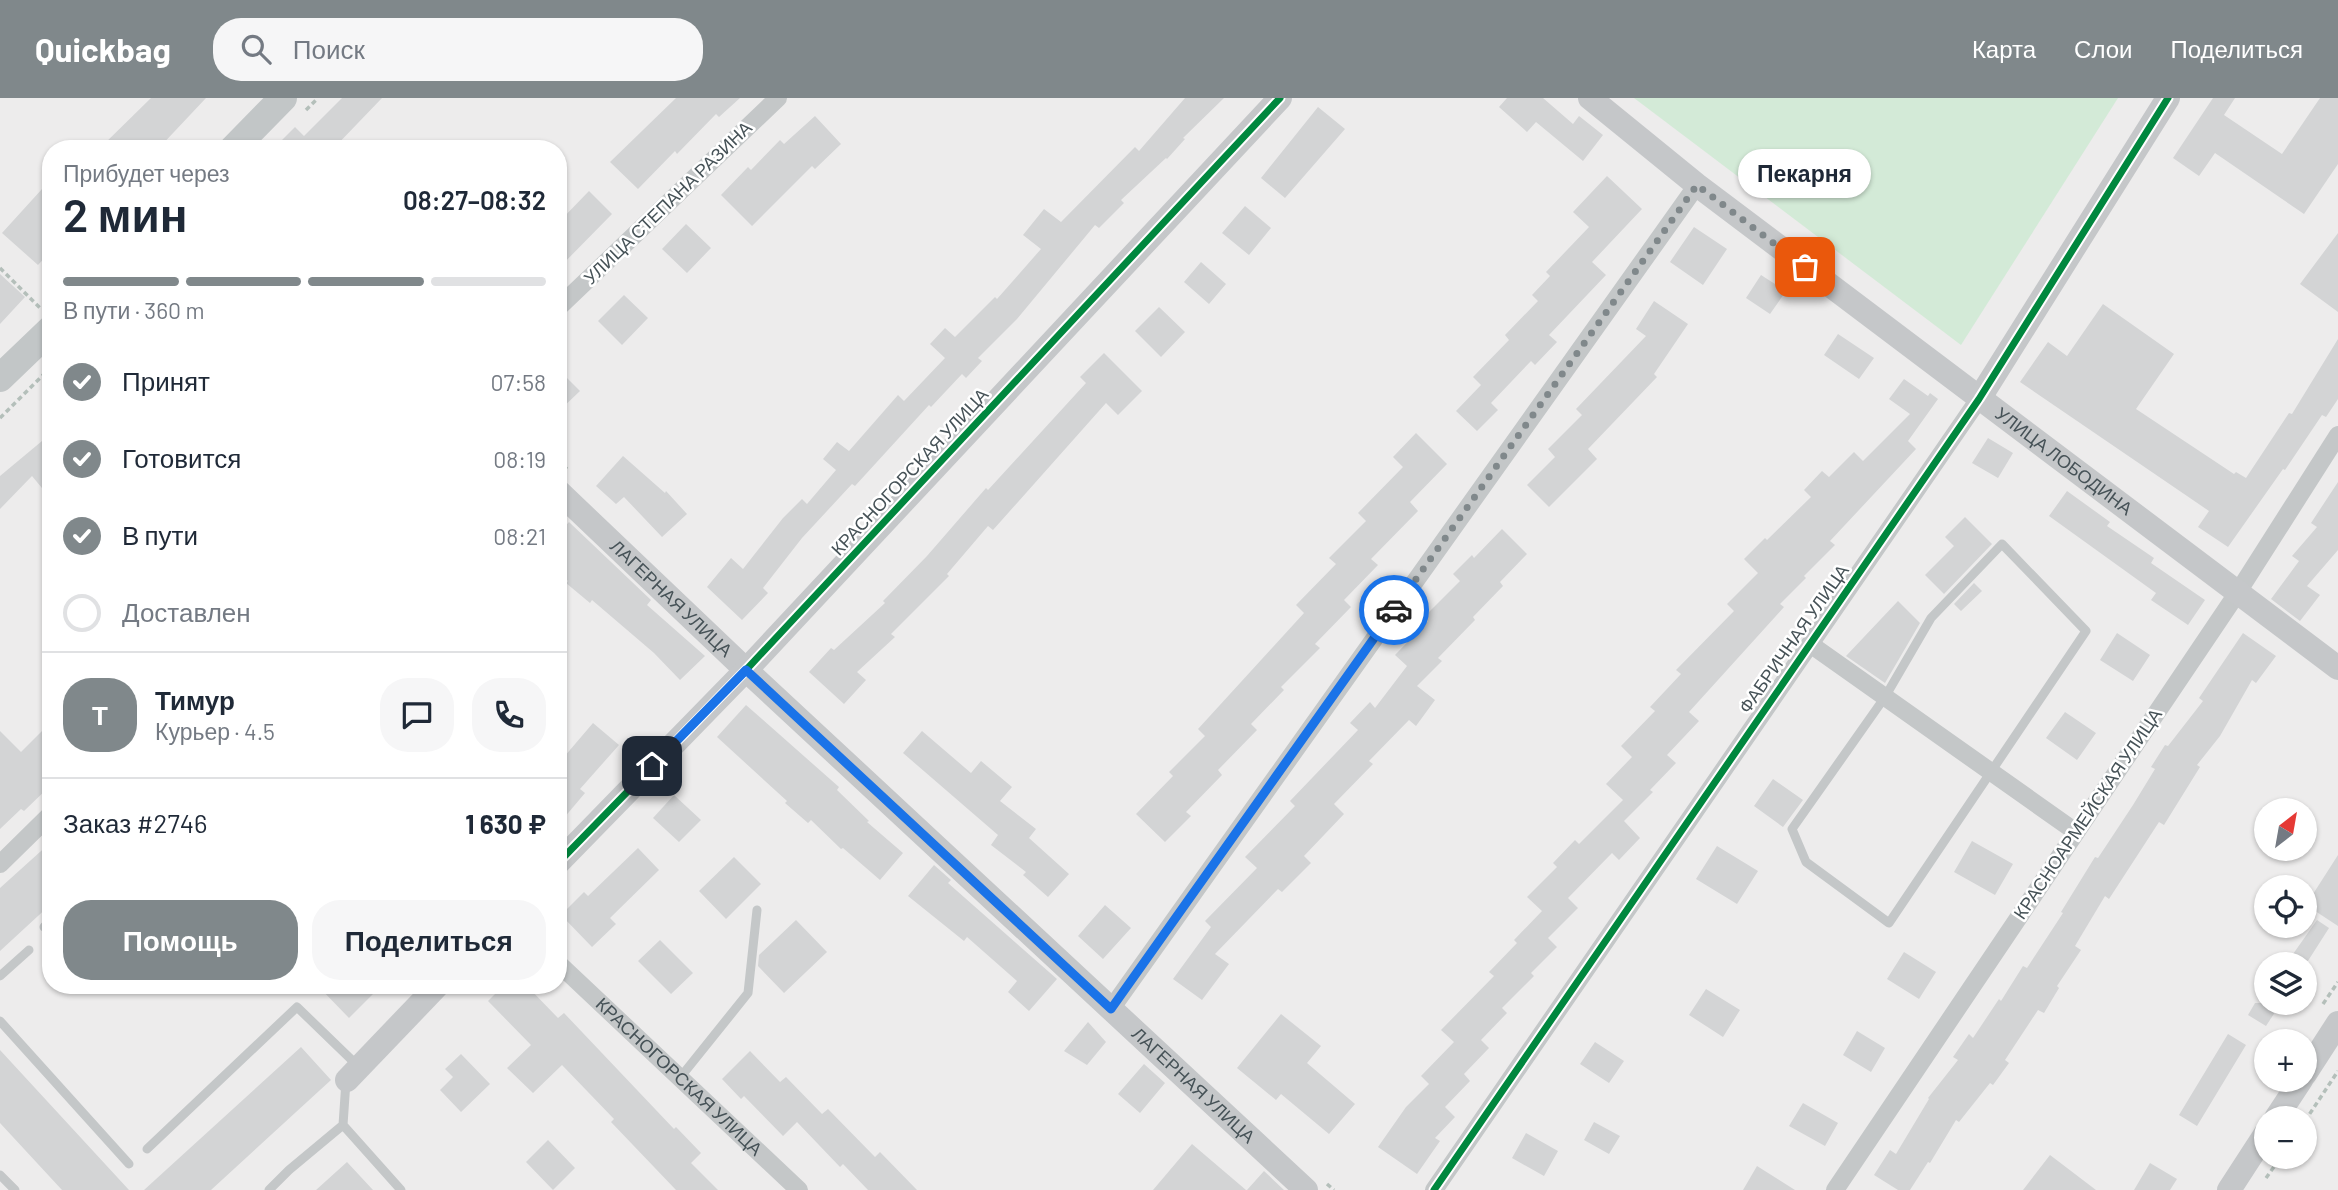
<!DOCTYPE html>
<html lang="ru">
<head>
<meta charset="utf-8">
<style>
  :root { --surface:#fff; --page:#f6f6f7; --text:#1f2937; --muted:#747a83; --line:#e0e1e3; --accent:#80888b }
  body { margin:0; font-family:Barlow,sans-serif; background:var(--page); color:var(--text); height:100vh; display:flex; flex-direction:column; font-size:26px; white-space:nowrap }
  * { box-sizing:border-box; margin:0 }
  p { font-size:23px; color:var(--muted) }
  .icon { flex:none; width:38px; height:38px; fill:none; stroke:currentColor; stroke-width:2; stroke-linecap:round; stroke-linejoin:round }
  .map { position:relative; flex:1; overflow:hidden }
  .sheet { position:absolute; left:42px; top:42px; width:525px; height:854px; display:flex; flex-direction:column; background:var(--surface); border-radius:28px; box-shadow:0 2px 5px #0004 }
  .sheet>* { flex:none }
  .needle { width:46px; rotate:31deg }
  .tools { position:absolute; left:2254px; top:700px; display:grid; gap:14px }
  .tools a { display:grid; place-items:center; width:63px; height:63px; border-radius:50%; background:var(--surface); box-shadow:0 2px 5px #0004; font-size:35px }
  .pin { position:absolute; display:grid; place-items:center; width:60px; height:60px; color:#fff; margin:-30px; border-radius:14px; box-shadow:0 4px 10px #0006 }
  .courier { position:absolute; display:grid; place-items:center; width:70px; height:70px; margin:-35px; border:5px solid #1a73e8; border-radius:50%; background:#fff; color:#222; box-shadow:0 2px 9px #0007 }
  .bubble { position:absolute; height:49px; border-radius:24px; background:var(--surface); box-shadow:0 2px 5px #0004; font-size:23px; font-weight:600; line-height:49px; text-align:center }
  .head em { font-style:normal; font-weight:600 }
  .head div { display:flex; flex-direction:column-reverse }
  .head { display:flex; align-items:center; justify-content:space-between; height:119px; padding:0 21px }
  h1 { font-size:46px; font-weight:600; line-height:52px }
  .bar { display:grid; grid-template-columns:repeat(4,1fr); gap:10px 7px; align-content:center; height:84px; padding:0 21px }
  .bar i { height:9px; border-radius:5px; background:var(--line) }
  .bar .current { background:var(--accent) }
  .bar p { grid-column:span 4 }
  .line { display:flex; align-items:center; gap:18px; padding:0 21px; border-top:2px solid var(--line) }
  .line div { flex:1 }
  .round { display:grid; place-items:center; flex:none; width:74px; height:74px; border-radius:28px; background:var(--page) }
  ol { padding:0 21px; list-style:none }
  li { display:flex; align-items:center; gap:21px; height:77px }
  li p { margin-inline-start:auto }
  li .icon { padding:7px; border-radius:50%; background:var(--accent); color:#fff; stroke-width:4 }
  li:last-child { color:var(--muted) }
  li i { width:38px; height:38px; border:4px solid var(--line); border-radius:50% }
  .button { display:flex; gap:14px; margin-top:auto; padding:14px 21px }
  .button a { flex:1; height:80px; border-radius:28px; background:var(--accent); color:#fff; font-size:28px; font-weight:600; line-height:80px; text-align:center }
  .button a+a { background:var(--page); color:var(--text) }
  header { display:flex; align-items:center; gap:42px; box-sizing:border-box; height:98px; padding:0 35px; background:var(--accent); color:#fff }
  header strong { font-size:33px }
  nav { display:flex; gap:38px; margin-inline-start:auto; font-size:24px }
  .search { width:490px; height:63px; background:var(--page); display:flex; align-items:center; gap:18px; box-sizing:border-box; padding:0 24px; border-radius:28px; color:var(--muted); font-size:26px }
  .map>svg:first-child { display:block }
  .green { fill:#d3ead7 }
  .building { fill:#d3d4d5 }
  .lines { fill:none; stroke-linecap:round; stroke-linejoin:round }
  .path { stroke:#b4bfba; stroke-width:3.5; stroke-dasharray:5 3.5; stroke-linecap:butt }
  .lane { stroke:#c4c7c8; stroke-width:9 }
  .street { stroke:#c4c7c8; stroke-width:18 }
  .secondary { stroke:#c5c7c9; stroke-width:24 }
  .primary { stroke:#c2c6c7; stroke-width:28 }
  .cycleway-casing { stroke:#fff; stroke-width:11 }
  .cycleway { stroke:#00873e; stroke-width:7 }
  .done { stroke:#80888b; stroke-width:7; stroke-dasharray:0 12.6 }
  .route { stroke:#1a73e8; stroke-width:9 }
  .labels { text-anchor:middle; stroke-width:5; stroke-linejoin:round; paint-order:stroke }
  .street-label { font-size:18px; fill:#465257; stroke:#fff }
</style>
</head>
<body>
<header>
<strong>Quickbag</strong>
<div class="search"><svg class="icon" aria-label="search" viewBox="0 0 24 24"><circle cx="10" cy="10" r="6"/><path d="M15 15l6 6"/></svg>Поиск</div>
<nav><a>Карта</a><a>Слои</a><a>Поделиться</a></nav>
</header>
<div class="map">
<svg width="2338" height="1092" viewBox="0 0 2338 1092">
  <rect width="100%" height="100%" fill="#edecec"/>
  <path class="green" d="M 1634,0 L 2118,0 L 1961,247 Z"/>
  <path class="building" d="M 151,0 L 206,0 L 158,51 L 99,51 Z
    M 342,0 L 382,0 L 333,51 L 273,51 L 295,29 L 304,38 Z
    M 676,0 L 740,0 L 719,19 L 716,16 L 677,56 L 675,53 L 638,91 L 610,64 Z
    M 1185,0 L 1224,0 L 1183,40 L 1185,41 L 1167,61 L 1166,60 L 1121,102 L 1124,105 L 1099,130 L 1095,127 L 1017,221 L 978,260 L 982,263 L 966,280 L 962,276 L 931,309 L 929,307 L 855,388 L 852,386 L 802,440 L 763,490 L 768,495 L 742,522 L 707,489 L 731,460 L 743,471 L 783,420 L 802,401 L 807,406 L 836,372 L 823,361 L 837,344 L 849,353 L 898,297 L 904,303 L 945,260 L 930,246 L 945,230 L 955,239 L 995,199 L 997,201 L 1041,151 L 1023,137 L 1044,111 L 1061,124 L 1135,49 L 1139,53 Z
    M 1507,0 L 1543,0 L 1573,26 L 1579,18 L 1603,37 L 1583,63 L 1536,24 L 1527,34 L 1499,9 Z
    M 2213,0 L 2235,0 L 2224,17 L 2282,56 L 2320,0 L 2338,0 L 2338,66 L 2304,116 L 2215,55 L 2199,78 L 2173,60 Z
    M 1318,9 L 1345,31 L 1285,100 L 1261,80 Z
    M 815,18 L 841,46 L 815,71 L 812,68 L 752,128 L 721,97 L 748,69 L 751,72 L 780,42 L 784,46 Z
    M 1607,78 L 1642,111 L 1592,164 L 1606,177 L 1549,237 L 1557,244 L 1535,267 L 1531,263 L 1491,305 L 1498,312 L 1477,333 L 1456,313 L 1481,287 L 1473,279 L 1509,242 L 1505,237 L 1538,203 L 1532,197 L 1550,178 L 1546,174 L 1589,129 L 1573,114 Z
    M 42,91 L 51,98 L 51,153 L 38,167 L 2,135 Z
    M 589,93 L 612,116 L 558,171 L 558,125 Z
    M 1245,108 L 1271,130 L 1249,157 L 1222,135 Z
    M 686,126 L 711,150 L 687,175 L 662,151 Z
    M 1694,129 L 1727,151 L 1703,187 L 1670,164 Z
    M 2338,135 L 2338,214 L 2300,186 Z
    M 1201,164 L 1226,186 L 1209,206 L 1184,184 Z
    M 0,176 L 25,199 L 0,226 Z
    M 1761,177 L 1786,193 L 1770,216 L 1746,200 Z
    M 624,197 L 648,220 L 622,247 L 598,223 Z
    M 1654,203 L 1688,226 L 1654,276 L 1657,279 L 1588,351 L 1597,361 L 1549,409 L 1527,387 L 1555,359 L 1548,351 L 1582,317 L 1576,311 L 1646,238 L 1636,231 Z
    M 2103,206 L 2174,256 L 2136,311 L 2234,376 L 2236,374 L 2246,380 L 2289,315 L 2292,316 L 2338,241 L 2338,301 L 2326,319 L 2322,317 L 2285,372 L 2283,371 L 2228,449 L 2198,429 L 2209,413 L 2020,284 L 2048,244 L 2067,258 Z
    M 1159,209 L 1185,234 L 1161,259 L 1135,233 Z
    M 1838,236 L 1874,260 L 1859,281 L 1824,257 Z
    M 1104,255 L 1142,293 L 1118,317 L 1106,305 L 993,432 L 988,428 L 947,476 L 949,478 L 891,536 L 895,539 L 857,574 L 866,582 L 844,606 L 809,574 L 831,550 L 834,552 L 885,505 L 883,503 L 927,458 L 986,390 L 988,392 L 1086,285 L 1080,279 Z
    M 558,271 L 580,293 L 558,314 Z
    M 1904,281 L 1928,298 L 1930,295 L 1938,301 L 1908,343 L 1916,351 L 1830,443 L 1835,447 L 1804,478 L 1806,480 L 1780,506 L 1784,509 L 1689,614 L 1699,623 L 1667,657 L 1676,665 L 1650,692 L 1653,694 L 1624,723 L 1640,740 L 1619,762 L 1612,755 L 1568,800 L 1578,810 L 1548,840 L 1557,849 L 1531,875 L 1534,878 L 1502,910 L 1507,915 L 1481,942 L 1489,950 L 1464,976 L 1470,983 L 1445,1009 L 1455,1019 L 1435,1040 L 1440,1043 L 1417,1076 L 1378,1049 L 1406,1009 L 1429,986 L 1421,978 L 1454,944 L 1441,932 L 1494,878 L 1489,874 L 1517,845 L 1514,842 L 1542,813 L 1527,799 L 1557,769 L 1553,765 L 1575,742 L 1579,746 L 1623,702 L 1606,686 L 1632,659 L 1621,648 L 1655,613 L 1650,609 L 1681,576 L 1676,572 L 1734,513 L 1727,506 L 1758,475 L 1744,461 L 1765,440 L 1767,442 L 1811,399 L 1804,392 L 1822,373 L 1829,379 L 1854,354 L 1863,363 L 1910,316 L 1889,301 Z
    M 1416,335 L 1447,366 L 1410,404 L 1418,413 L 1371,461 L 1378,467 L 1344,502 L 1351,509 L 1315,546 L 1320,550 L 1281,589 L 1284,592 L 1251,626 L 1257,632 L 1218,672 L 1222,677 L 1186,714 L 1191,718 L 1165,744 L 1136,716 L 1173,678 L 1169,674 L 1205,638 L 1198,631 L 1304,515 L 1296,507 L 1336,466 L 1329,460 L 1366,423 L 1358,415 L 1403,369 L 1393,359 Z
    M 1988,340 L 2013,355 L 1998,380 L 1972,365 Z
    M 42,343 L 51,354 L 51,401 L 32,378 L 0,411 L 0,378 Z
    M 623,358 L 665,395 L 666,393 L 687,416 L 662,439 L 624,399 L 616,406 L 596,388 Z
    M 2338,384 L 2338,452 L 2307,488 L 2320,497 L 2300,523 L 2271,501 L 2299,463 L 2292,458 L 2317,429 L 2311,425 Z
    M 2067,393 L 2110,424 L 2107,428 L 2154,460 L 2151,465 L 2205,502 L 2188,527 L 2151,502 L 2156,495 L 2049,418 Z
    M 1965,419 L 1992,446 L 1944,496 L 1925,477 L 1954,448 L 1945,439 Z
    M 569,424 L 651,502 L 647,507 L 705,558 L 680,582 L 654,555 L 592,502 L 590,505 L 566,485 L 568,483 L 558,474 L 558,436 Z
    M 1502,431 L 1527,456 L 1500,484 L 1503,488 L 1473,519 L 1475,522 L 1438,560 L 1442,563 L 1417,588 L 1435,602 L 1416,628 L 1409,622 L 1369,663 L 1373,666 L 1334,706 L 1344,716 L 1304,758 L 1311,765 L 1282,794 L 1278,791 L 1215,856 L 1229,866 L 1202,902 L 1173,881 L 1211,829 L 1205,823 L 1257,770 L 1245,759 L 1295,708 L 1290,703 L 1358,632 L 1350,625 L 1370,604 L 1375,610 L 1407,568 L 1395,557 L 1428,523 L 1424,519 L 1460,483 L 1453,476 L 1472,457 L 1474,460 Z
    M 1974,485 L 1982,493 L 1961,513 L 1954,506 Z
    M 1898,503 L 1920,525 L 1885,585 L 1846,558 Z
    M 2117,535 L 2150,557 L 2133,583 L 2100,562 Z
    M 2243,535 L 2276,558 L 2256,585 L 2252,582 L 2220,638 L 2197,667 L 2200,669 L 2164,727 L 2159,724 L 2109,801 L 2105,798 L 2075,848 L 2081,852 L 2057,888 L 2059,890 L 2044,915 L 2038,912 L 2005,962 L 2009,965 L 1993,987 L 1990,985 L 1959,1024 L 1956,1022 L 1930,1065 L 1928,1064 L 1910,1092 L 1898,1092 L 1874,1077 L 1890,1052 L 1896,1056 L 1929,1001 L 1928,1000 L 1958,962 L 1953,959 L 1969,936 L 1973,940 L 1999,901 L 2001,903 L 2023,868 L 2027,870 L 2063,815 L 2061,814 L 2095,759 L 2098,760 L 2133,707 L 2155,671 L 2151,669 L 2165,647 L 2168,648 L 2203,603 L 2199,600 Z
    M 746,607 L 839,689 L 837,692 L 869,723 L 867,724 L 903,755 L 880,782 L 843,750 L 841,751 L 811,722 L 808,725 L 785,705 L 787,703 L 717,639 Z
    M 2065,614 L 2096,635 L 2077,662 L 2046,640 Z
    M 51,624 L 51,687 L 24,713 L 21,711 L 0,731 L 0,633 L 21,654 Z
    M 593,625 L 619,647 L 580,691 L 585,695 L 558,727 L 558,666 Z
    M 922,633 L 971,675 L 981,663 L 1012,689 L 1000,703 L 1036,731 L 1029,740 L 1069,776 L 1048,799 L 1023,777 L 1026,774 L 991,747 L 998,737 L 903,655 Z
    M 1773,681 L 1803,702 L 1783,729 L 1754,708 Z
    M 674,697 L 701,722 L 679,744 L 653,720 Z
    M 1972,743 L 2013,766 L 1995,797 L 1954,774 Z
    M 51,744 L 51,806 L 0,853 L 0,790 Z
    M 1717,748 L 1758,773 L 1737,806 L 1696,781 Z
    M 638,750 L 659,772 L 610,820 L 616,826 L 592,849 L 561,817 L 584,794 L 588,798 Z
    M 2338,757 L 2338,828 L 2306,807 Z
    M 734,759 L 761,786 L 726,821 L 699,793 Z
    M 934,767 L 951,782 L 948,785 L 1057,881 L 1029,913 L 1008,894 L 1017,883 L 967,839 L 964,843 L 908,798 Z
    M 1105,807 L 1131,830 L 1103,861 L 1078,838 Z
    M 796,822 L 827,854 L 784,895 L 758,868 L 759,857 Z
    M 2317,822 L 2329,830 L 2306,866 L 2286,866 Z
    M 660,842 L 693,875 L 671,896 L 638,863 Z
    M 1904,854 L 1936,874 L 1919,901 L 1887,881 Z
    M 317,887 L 382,887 L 349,920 Z
    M 504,887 L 526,887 L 558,920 L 564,915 L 674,1031 L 676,1029 L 701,1055 L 691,1065 L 718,1092 L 676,1092 L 611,1024 L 614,1021 L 562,967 L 533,995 L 507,970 L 531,947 L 488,903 Z
    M 1706,891 L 1740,912 L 1723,939 L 1689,917 Z
    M 2255,905 L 2281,905 L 2266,928 L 2248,917 Z
    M 1281,916 L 1321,948 L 1307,965 L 1355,1006 L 1329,1036 L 1281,996 L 1276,1002 L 1237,970 Z
    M 1088,924 L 1106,944 L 1087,967 L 1064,953 Z
    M 1857,933 L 1885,950 L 1871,974 L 1843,957 Z
    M 2228,936 L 2246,947 L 2197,1028 L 2179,1017 Z
    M 1595,944 L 1624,963 L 1609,985 L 1580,966 Z
    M 301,949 L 331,982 L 211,1092 L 144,1092 Z
    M 0,952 L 129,1092 L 62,1092 L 0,1025 Z
    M 750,953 L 780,984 L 786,979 L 822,1016 L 828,1011 L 875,1059 L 880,1054 L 917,1092 L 868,1092 L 843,1066 L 840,1069 L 797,1024 L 783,1038 L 744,998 L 741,1001 L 722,981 Z
    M 461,956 L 490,986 L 461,1014 L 440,992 L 453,979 L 445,971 Z
    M 1144,966 L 1165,985 L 1140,1015 L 1118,996 Z
    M 1803,1005 L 1838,1025 L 1825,1048 L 1789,1028 Z
    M 1594,1024 L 1620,1038 L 1609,1056 L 1584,1042 Z
    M 1526,1035 L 1558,1053 L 1544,1078 L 1512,1060 Z
    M 548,1042 L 575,1070 L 553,1092 L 526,1064 Z
    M 1192,1046 L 1246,1092 L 1153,1092 Z
    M 2050,1057 L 2096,1092 L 2023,1092 Z
    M 347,1064 L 373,1092 L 316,1092 Z
    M 2150,1065 L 2177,1081 L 2170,1092 L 2134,1092 Z
    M 1757,1068 L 1795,1092 L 1743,1092 Z
    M 1264,1073 L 1284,1092 L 1247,1092 Z"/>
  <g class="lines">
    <path class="path" d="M 306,12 L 318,0
      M 0,170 L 40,210
      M 0,320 L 51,269
      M 558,363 L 567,371
      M 2323,906 L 2338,884
      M 2305,1023 L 2338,973
      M 2266,1080 L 2281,1059
      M 1327,1086 L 1334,1092"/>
    <path class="lane" d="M 2002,446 L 2086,533 L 1889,825 L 1806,764 L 1792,731 L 1885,599 L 1931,520 Z
      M 44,829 L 51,822
      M 0,878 L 29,852
      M 0,923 L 129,1066
      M 679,981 L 748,895 L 757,812
      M 346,983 L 343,1027 L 401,1092
      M 147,1051 L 297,909 L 358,968
      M 0,1077 L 15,1092
      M 269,1092 L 289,1072 L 343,1027"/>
    <g class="street">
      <path d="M 558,210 L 778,0"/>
      <path d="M 1810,546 L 2076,734"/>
      <path d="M 0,766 L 51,716"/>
      <path id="s1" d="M 558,865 L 799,1092"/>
      <path d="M 1111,911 L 1697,87"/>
      <path d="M 1434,1092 L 1979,301"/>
      <path d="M 1835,1092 L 2238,494 L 2338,337"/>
    </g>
    <g class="secondary">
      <path id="s2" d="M 1590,0 L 1697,87 L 2338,570"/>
      <path d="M 1979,301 L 2168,0"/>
      <path id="s3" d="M 558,393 L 746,572 L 1306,1092"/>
      <path d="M 558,765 L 746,572 L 1280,0"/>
      <path d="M 2305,976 L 2338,925"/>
      <path d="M 347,982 L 438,887"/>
      <path d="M 2276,1020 L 2301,982"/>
      <path d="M 2229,1092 L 2266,1035"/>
    </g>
    <path class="primary" d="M 233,51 L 283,0
      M 0,280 L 51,231"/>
    <defs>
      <path id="cycleway" d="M 558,765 L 746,572 L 1280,0
        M 1434,1092 L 1979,301 L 2168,0"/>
    </defs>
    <use href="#cycleway" class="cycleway-casing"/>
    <use href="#cycleway" class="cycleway"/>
  </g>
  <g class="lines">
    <path class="done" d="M 1394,512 L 1697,87 L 1805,169"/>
    <path class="route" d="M 652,668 L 746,572 L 1111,911 L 1394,512"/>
  </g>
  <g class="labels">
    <g class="street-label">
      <text transform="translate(668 105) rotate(-44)" y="6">УЛИЦА СТЕПАНА РАЗИНА</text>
      <text dy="6" stroke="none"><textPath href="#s2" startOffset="597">УЛИЦА ЛОБОДИНА</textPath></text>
      <text transform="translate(910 374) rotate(-47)" y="6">КРАСНОГОРСКАЯ УЛИЦА</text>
      <text dy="6" stroke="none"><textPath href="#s3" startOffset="156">ЛАГЕРНАЯ УЛИЦА</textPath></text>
      <text transform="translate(1794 541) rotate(-55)" y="6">ФАБРИЧНАЯ УЛИЦА</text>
      <text transform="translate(2088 716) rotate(-56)" y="6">КРАСНОАРМЕЙСКАЯ УЛИЦА</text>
      <text dy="6" stroke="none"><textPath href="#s1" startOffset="166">КРАСНОГОРСКАЯ УЛИЦА</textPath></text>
      <text dy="6" stroke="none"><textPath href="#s3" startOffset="870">ЛАГЕРНАЯ УЛИЦА</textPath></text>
    </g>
  </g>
</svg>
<div class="tools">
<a><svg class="needle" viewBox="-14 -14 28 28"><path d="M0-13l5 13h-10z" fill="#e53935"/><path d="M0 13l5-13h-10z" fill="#747a83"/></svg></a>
<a><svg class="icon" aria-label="locate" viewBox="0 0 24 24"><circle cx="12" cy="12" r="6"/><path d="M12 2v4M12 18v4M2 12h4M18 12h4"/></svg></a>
<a><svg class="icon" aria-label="layers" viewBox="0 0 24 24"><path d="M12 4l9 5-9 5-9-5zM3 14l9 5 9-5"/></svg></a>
<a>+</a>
<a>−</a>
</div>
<div class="pin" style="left:1805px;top:169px;background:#ea580c"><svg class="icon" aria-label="bag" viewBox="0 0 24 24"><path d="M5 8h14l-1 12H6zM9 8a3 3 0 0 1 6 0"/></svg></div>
<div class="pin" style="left:652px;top:668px;background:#1f2937"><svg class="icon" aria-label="home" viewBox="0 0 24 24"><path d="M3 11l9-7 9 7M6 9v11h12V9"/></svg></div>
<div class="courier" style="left:1394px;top:512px"><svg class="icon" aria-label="car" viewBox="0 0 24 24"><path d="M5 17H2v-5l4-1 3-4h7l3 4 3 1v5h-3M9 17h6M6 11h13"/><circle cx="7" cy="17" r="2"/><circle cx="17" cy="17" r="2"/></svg></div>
<div class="bubble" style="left:1738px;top:51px;width:133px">Пекарня</div>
<section class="sheet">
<div class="head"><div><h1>2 мин</h1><p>Прибудет через</p></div><em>08:27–08:32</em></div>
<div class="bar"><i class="current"></i><i class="current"></i><i class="current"></i><i></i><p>В пути · 360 m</p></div>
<ol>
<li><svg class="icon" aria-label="check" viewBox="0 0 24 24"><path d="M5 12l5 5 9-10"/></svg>Принят<p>07:58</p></li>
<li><svg class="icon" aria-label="check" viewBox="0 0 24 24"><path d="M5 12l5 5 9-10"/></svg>Готовится<p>08:19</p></li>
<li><svg class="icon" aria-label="check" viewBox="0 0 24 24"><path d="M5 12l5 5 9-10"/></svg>В пути<p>08:21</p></li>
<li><i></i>Доставлен</li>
</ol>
<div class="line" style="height:126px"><b class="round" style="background:var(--accent);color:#fff">Т</b><div><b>Тимур</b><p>Курьер · 4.5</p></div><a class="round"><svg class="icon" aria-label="chat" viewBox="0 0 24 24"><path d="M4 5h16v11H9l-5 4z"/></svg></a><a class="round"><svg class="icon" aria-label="phone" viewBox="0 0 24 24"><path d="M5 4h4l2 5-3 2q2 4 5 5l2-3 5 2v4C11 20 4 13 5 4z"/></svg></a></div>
<div class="line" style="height:91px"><div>Заказ #2746</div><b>1 630 ₽</b></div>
<div class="button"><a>Помощь</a><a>Поделиться</a></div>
</section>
</div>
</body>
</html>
